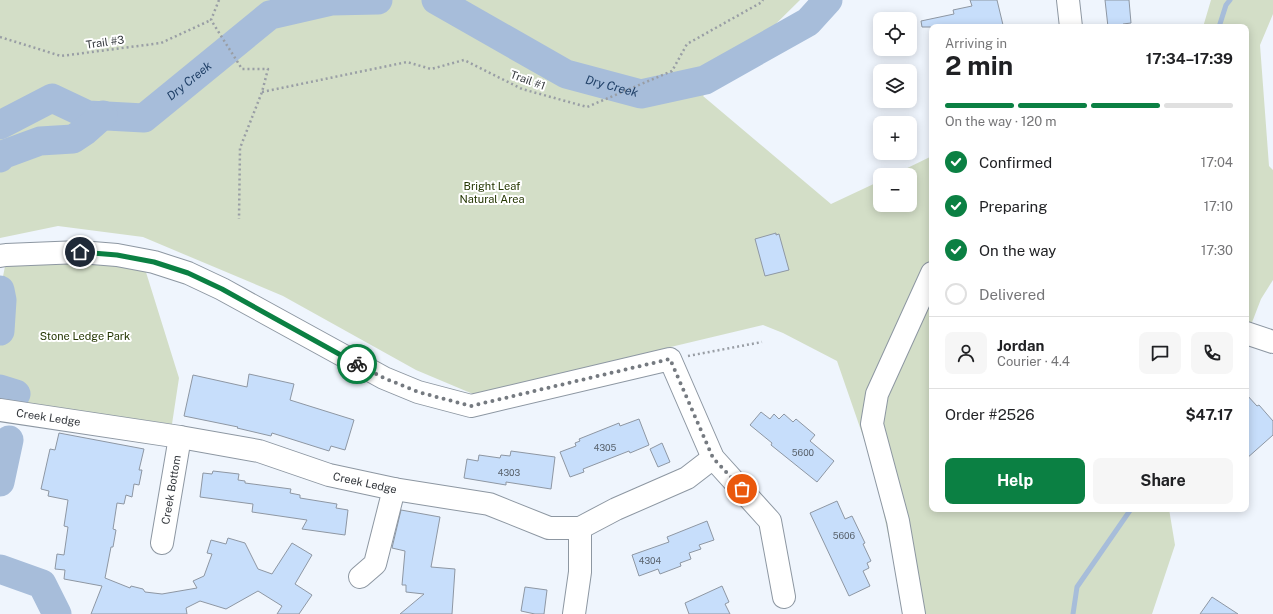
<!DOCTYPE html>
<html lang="en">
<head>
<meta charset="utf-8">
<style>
  :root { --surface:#fff; --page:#f6f6f6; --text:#202124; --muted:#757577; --line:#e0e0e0; --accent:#0b8043 }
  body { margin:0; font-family:"Public Sans",sans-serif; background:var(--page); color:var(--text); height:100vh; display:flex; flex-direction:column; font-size:15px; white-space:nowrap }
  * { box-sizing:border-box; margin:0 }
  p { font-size:13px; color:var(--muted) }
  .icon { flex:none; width:22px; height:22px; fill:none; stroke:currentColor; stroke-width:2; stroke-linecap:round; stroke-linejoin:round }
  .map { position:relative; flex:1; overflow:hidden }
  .side { position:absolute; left:929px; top:24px; width:320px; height:488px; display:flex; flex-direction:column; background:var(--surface); border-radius:8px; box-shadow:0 2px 10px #0003 }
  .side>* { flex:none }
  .controls { position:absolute; left:873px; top:12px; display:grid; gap:8px }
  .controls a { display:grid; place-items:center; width:44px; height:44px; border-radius:8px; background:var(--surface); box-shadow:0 2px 10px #0003; font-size:20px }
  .pin { position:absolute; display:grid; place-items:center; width:34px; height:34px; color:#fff; margin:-17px; border:2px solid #fff; border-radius:50%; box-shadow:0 1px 4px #0007 }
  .courier { position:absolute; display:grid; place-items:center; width:40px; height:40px; margin:-20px; border:3px solid #0b8043; border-radius:50%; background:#fff; color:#222; box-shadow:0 1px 5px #0007 }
  .headline em { font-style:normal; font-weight:700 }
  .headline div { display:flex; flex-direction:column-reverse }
  .headline { display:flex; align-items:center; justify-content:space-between; height:68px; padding:0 16px }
  h1 { font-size:26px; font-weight:700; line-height:30px }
  .bar { display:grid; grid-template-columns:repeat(4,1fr); gap:6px 4px; align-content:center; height:48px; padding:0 16px }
  .bar i { height:5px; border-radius:3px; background:var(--line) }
  .bar .on { background:var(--accent) }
  .bar p { grid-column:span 4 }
  .line { display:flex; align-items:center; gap:10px; padding:0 16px; border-top:1px solid var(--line) }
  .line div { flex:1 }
  .round { display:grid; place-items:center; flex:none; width:42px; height:42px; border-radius:8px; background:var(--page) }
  ol { padding:0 16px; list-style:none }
  li { display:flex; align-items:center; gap:12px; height:44px }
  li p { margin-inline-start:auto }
  li .icon { padding:4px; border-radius:50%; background:var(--accent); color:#fff; stroke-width:4 }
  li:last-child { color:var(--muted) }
  li i { width:22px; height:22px; border:2px solid var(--line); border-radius:50% }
  .action { display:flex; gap:8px; margin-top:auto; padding:8px 16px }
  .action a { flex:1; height:46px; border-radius:8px; background:var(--accent); color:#fff; font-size:16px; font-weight:700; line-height:46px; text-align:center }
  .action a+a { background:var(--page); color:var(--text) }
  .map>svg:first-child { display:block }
  .green { fill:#d3dec7 }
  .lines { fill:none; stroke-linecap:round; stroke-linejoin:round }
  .stream { stroke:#a7bdda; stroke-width:5 }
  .river { stroke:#a7bdda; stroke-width:29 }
  .building { fill:#c7defb; stroke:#8e97a3 }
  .minor-casing { stroke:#8d97a2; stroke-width:24 }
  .path { stroke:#999ea5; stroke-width:2.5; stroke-dasharray:2 3; stroke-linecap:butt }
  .minor { stroke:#fff; stroke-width:22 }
  .done { stroke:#757a80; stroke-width:4; stroke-dasharray:0 7.2 }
  .route { stroke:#0b8043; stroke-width:5 }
  .labels { text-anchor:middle; stroke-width:4; stroke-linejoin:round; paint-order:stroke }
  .number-label { font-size:9px; fill:#59626c }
  .street-label { font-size:11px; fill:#34383d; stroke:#fff }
  .park-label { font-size:11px; fill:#243602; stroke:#fff }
  .water-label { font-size:12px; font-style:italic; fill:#214168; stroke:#fff }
</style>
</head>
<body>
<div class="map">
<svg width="1273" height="614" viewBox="0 0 1273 614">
  <rect width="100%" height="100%" fill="#eff5fd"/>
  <path class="green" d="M 0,0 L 800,0 L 703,96 L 831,204 L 880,181 L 880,205 L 910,205 L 910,175 L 893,175 L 932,156 L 932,509 L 1169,509 L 1175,545 L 1152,614 L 905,614 L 874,468 L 837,361 L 783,333 L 763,325 L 473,394 L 416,370 L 283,296 L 143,237 L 58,226 L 0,238 Z
    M 1211,0 L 1273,0 L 1273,14 L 1260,45 L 1269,166 L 1273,170 L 1273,280 L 1261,299 L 1251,325 L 1246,323 L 1246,27 L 1203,27 Z
    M 70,258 L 145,269 L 179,378 L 172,424 L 0,400 L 0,292 L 6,261 Z"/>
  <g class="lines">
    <path class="stream" d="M 1219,27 L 1226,5 L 1230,0
      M 1073,614 L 1077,587 L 1131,509"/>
    <g class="river">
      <path id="s1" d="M 436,0 L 566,74 L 641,94 L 705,80 L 808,22 L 828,0"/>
      <path id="s2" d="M 0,125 L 52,98 L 88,115 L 144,118 L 270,15 L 331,1 L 378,0"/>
      <path d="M 0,158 L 2,155 L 40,141 L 73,139 L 85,131 L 103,115"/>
      <path d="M 0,290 L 2,300 L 0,331"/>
      <path d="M 0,389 L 16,394"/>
      <path d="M 0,482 L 9,440"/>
      <path d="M 0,569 L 42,584 L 57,614"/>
    </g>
  </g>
  <path class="building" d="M 970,0 L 997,0 L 1003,25 L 993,27 L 922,27 L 921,21 L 954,14 L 953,10 L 972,6 Z
    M 1105,0 L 1129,0 L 1131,23 L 1123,24 L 1124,27 L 1108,27 Z
    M 776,233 L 776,235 L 779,234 L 789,270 L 765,276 L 755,239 Z
    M 249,374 L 294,384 L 290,400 L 354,420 L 345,450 L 331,446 L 329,451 L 272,433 L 271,436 L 237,428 L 238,427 L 184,416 L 193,375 L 247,387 Z
    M 1246,394 L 1257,406 L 1259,405 L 1273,421 L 1273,435 L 1246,459 Z
    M 761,412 L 770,419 L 774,414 L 779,419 L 784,414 L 793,422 L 796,419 L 815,435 L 810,441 L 834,461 L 817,482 L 771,445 L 772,443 L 750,425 Z
    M 639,419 L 649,445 L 630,453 L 629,451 L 583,469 L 584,472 L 570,477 L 560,452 L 576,446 L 575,443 L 580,441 L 579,439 L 619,423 L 620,426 Z
    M 59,433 L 144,449 L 139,470 L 142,470 L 139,485 L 134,484 L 132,497 L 126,495 L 124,504 L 117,503 L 113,529 L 116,530 L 113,547 L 111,547 L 105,578 L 130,588 L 131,586 L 143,589 L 145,592 L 162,594 L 197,588 L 193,581 L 204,576 L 212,554 L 207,553 L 211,540 L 226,544 L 228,538 L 245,543 L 258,569 L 272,574 L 292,543 L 312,555 L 295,584 L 312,595 L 299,614 L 277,614 L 282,606 L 258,591 L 226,609 L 200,601 L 186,608 L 187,614 L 91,614 L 102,586 L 64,579 L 65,570 L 55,569 L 57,554 L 64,555 L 68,527 L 64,526 L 68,500 L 48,496 L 49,491 L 41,489 L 50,449 L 55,450 Z
    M 662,443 L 670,462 L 658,467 L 650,449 Z
    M 511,451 L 555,457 L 551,489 L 506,482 L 506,485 L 464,478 L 467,459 L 478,461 L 479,455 L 500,458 L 501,455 L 510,456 Z
    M 213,471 L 239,474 L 238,480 L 245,481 L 245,483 L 291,489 L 290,493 L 300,495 L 300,498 L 337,504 L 336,508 L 348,510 L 345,535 L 302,529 L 307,520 L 252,512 L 253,504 L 200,497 L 203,473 L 212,474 Z
    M 837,501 L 845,519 L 852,516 L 865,543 L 863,544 L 871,561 L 867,563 L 869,568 L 863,571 L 870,586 L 849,596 L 810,513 Z
    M 401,510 L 440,517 L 431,567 L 455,569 L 452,614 L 400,614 L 424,594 L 406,592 L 406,585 L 402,585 L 405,551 L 392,548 Z
    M 707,521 L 714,540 L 699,545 L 701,549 L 689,553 L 691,559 L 680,563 L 681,566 L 660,574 L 658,569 L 639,576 L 632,555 L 669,542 L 667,537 Z
    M 722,586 L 729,602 L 725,604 L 730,614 L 689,614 L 685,603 Z
    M 525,587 L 547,590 L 544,614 L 535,614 L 521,611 Z
    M 1212,597 L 1238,614 L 1200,614 Z"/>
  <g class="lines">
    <defs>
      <g id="minor">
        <path d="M 1068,0 L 1071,27"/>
        <path d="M 0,256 L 6,255 L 80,252 L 117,255 L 154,262 L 188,273 L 222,289 L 384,378 L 418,392 L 471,406 L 670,359 L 713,458 L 770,521 L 784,597"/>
        <path d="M 1246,333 L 1273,342"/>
        <path id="s3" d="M 0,410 L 180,437 L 259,451 L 329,475 L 394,489 L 489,504 L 549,528 L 580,528 L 616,509 L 687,478 L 713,458"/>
        <path id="s4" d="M 162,543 L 180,437"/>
        <path d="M 360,577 L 375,564 L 394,489"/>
        <path d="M 574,614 L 580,572 L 580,528"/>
        <path d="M 914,614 L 898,521 L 872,424 L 877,394 L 932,273"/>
      </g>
    </defs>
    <use href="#minor" class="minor-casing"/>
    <path class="path" d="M 219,0 L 211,20 L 242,69 L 268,69 L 262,92 L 240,148 L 239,219
      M 0,37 L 61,56 L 161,43 L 211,20
      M 262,92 L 407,62 L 431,69 L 464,60 L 522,89 L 587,107 L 672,71 L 687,44 L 762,2 L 763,0
      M 688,356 L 762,342"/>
    <use href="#minor" class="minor"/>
  </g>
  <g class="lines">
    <path class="done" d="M 357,364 L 384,378 L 418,392 L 471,406 L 670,359 L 713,458 L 742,489"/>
    <path class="route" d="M 80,252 L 117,255 L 154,262 L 188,273 L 222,289 L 357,364"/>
  </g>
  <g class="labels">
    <g class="number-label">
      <text x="605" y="451">4305</text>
      <text x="803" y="456">5600</text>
      <text x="509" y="476">4303</text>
      <text x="844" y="539">5606</text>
      <text x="650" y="564">4304</text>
    </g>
    <g class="street-label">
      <text transform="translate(105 42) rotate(-8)" y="4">Trail #3</text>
      <text transform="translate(528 80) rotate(20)" y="4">Trail #1</text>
      <text dy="4" stroke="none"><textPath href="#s3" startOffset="49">Creek Ledge</textPath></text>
      <text dy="4" stroke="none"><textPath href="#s3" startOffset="373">Creek Ledge</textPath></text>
      <text dy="4" stroke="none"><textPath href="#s4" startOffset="54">Creek Bottom</textPath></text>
    </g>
    <g class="park-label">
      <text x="492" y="190">Bright Leaf<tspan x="492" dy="13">Natural Area</tspan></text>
      <text x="85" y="340">Stone Ledge Park</text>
    </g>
    <g class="water-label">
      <text dy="4" stroke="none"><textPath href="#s2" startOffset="213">Dry Creek</textPath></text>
      <text dy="4" stroke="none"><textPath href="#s1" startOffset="197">Dry Creek</textPath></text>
    </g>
  </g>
</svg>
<div class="controls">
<a><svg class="icon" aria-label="locate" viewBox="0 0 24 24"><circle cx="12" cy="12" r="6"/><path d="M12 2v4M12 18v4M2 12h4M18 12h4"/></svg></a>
<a><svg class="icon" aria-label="layers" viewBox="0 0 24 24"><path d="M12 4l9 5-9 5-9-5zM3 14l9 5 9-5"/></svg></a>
<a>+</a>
<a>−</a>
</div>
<div class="pin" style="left:742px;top:489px;background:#ea580c"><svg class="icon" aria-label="bag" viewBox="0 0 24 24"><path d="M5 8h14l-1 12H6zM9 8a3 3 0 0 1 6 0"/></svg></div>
<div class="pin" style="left:80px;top:252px;background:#1f2937"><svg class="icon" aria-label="home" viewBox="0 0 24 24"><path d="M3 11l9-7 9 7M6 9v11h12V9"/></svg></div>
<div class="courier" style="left:357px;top:364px"><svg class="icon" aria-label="bike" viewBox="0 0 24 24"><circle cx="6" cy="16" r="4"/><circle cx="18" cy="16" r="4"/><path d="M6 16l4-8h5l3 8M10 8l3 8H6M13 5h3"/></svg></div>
<section class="side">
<div class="headline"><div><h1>2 min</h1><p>Arriving in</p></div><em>17:34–17:39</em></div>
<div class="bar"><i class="on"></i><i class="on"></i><i class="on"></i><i></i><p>On the way · 120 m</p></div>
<ol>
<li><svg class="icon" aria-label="check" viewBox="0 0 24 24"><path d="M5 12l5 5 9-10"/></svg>Confirmed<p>17:04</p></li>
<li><svg class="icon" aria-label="check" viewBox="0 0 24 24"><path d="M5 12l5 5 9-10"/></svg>Preparing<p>17:10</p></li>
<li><svg class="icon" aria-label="check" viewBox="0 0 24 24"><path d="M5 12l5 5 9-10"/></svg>On the way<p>17:30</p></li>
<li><i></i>Delivered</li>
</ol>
<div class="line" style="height:72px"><a class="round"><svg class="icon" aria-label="person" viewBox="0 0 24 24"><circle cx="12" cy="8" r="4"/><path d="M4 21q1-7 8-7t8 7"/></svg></a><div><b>Jordan</b><p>Courier · 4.4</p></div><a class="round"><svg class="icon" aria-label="chat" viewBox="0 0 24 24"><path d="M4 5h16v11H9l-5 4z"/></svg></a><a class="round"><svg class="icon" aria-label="phone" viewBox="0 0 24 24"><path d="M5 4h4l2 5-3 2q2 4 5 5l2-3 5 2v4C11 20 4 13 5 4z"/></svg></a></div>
<div class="line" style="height:52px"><div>Order #2526</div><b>$47.17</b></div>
<div class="action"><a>Help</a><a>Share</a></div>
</section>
</div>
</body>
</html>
